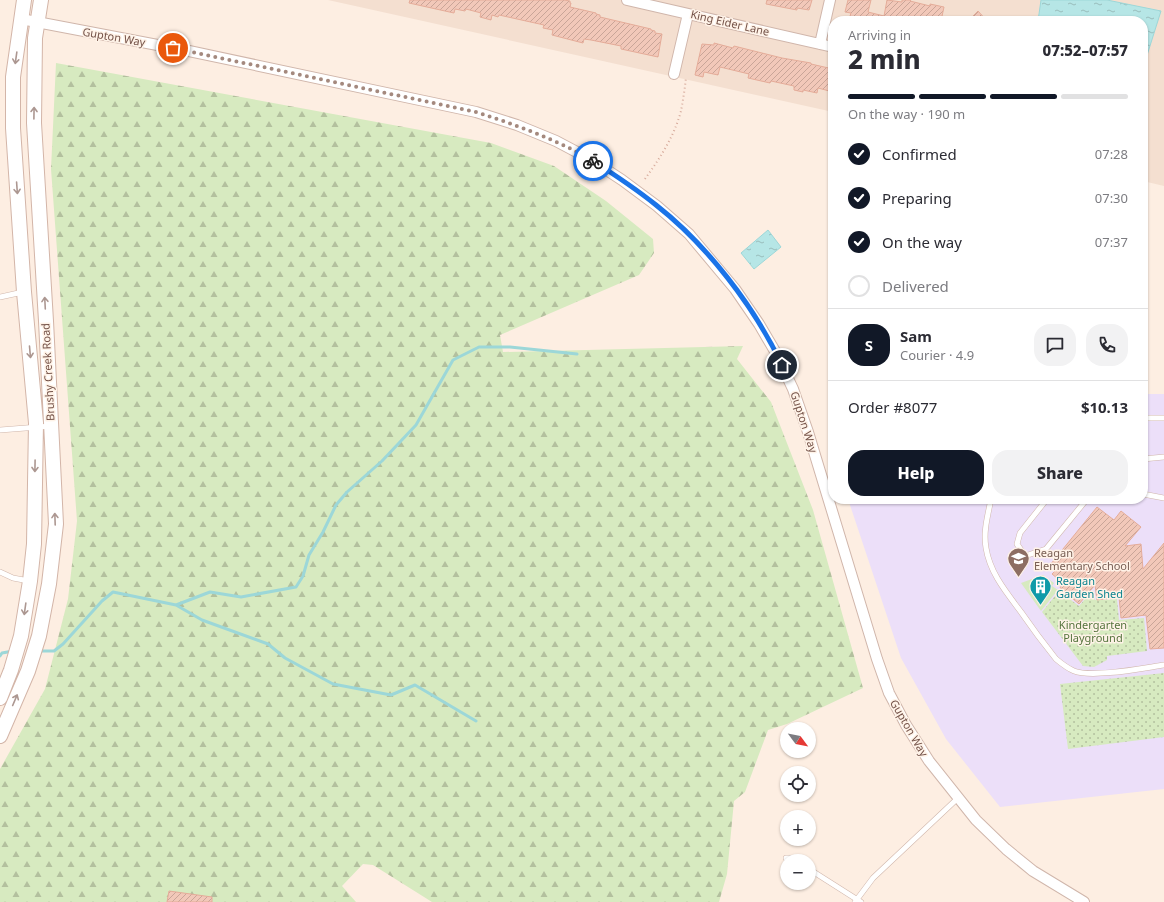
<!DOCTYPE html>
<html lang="en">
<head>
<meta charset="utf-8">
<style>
  :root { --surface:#fff; --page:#f2f2f3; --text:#2b2b33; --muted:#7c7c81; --line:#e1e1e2; --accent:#111827 }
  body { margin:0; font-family:"Noto Sans",sans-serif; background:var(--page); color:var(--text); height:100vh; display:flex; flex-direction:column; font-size:15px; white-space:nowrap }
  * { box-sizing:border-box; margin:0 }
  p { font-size:13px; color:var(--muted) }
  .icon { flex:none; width:22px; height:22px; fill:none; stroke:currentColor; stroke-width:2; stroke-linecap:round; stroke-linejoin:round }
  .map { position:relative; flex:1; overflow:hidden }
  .drawer { position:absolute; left:828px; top:16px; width:320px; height:488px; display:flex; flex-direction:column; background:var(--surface); border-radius:16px; box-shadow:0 1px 3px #0004 }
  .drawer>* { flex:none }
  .needle { width:26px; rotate:122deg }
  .fabs { position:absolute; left:780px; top:722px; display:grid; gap:8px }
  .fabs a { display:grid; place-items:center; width:36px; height:36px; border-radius:50%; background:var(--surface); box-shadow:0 1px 3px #0004; font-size:20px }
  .pin { position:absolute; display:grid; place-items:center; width:34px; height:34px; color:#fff; margin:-17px; border:2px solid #fff; border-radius:50%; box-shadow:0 1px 4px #0007 }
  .courier { position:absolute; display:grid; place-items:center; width:40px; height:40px; margin:-20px; border:3px solid #1a73e8; border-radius:50%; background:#fff; color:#222; box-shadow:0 1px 5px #0007 }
  .head em { font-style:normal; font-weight:800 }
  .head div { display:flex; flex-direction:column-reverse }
  .head { display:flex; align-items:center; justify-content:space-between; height:68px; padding:0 20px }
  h1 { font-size:26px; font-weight:800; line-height:30px }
  .bar { display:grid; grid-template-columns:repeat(4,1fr); gap:6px 4px; align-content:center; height:48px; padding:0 20px }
  .bar i { height:5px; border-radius:3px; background:var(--line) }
  .bar .active { background:var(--accent) }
  .bar p { grid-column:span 4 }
  .line { display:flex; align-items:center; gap:10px; padding:0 20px; border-top:1px solid var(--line) }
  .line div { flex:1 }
  .round { display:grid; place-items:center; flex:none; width:42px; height:42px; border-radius:16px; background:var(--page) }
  ol { padding:0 20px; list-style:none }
  li { display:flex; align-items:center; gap:12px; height:44px }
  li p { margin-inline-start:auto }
  li .icon { padding:4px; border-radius:50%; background:var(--accent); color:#fff; stroke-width:4 }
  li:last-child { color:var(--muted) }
  li i { width:22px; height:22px; border:2px solid var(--line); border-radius:50% }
  .button { display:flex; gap:8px; margin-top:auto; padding:8px 20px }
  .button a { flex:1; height:46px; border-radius:16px; background:var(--accent); color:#fff; font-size:16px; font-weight:800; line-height:46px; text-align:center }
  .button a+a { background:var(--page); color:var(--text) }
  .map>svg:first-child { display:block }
  .residential { fill:#f4dfd0 }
  .education { fill:#ecdff9 }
  .forest { fill:url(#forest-firs) }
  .park { fill:url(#park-dots) }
  .garden { fill:#d7eac0 }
  .water { fill:url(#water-ripples); stroke:#9cd7d8 }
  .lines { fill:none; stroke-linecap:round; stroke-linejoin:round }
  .stream { stroke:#9cd7d8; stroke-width:3 }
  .building { fill:url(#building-hatch); stroke:#e5ac99 }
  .lane-casing { stroke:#d0b6ab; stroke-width:6 }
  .street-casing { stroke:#d0b6ab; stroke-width:12 }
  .secondary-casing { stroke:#d3b5a8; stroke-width:16 }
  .path { stroke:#d7ab9c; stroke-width:2; stroke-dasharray:1 3; stroke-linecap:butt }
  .lane { stroke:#fff; stroke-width:5 }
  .street { stroke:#fff; stroke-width:10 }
  .secondary { stroke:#fff; stroke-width:14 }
  .oneway { stroke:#ac9791 }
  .done { stroke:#a4897e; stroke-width:4; stroke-dasharray:0 7.2 }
  .route { stroke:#1a73e8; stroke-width:5 }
  .labels { text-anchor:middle; stroke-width:3; stroke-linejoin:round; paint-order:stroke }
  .street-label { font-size:11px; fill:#745248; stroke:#fff3e8 }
  .education-label { font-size:11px; fill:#785e54; stroke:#fff3e8; text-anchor:start }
  .culture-label { font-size:11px; fill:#0d838f; stroke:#fff3e8; text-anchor:start }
  .park-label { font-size:11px; fill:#55743d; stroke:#fff3e8 }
</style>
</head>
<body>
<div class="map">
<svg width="1164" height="902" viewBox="0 0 1164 902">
  <defs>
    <pattern id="forest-firs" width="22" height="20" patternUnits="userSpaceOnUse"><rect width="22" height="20" fill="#d7eac0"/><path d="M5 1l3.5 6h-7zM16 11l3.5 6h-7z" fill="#b3c09e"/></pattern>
    <pattern id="park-dots" width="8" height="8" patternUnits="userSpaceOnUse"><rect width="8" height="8" fill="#d7eac0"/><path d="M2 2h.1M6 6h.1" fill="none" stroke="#b3c09e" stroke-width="1.8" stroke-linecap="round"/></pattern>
    <pattern id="water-ripples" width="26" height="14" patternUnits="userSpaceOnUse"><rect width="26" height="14" fill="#b6e6e6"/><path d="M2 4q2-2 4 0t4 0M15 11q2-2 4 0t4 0" fill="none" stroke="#99bdbc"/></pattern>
    <pattern id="building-hatch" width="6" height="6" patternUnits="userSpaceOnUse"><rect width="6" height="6" fill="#f2c8b9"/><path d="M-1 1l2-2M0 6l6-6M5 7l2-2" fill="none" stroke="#c9a598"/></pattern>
  </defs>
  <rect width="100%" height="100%" fill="#fdeee2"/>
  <path class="residential" d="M 328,0 L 1164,0 L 1164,186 L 1143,181 L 1143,21 L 833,21 L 833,112 Z"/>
  <path class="education" d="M 1143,394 L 1164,394 L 1164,789 L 1000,807 L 946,739 L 901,658 L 848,499 L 1143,499 Z"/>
  <path class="forest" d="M 56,63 L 491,143 L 554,166 L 606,201 L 653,239 L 654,253 L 639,275 L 500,335 L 503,352 L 743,346 L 737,359 L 771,402 L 813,510 L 863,688 L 787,724 L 768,730 L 745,792 L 734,801 L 727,874 L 719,902 L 432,902 L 373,865 L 363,864 L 342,886 L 356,902 L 0,902 L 0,769 L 45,689 L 68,599 L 77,521 L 51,169 Z"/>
  <path class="park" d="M 1059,591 L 1079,606 L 1091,592 L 1094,591 L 1095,600 L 1117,599 L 1119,620 L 1144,618 L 1147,651 L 1107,656 L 1107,660 L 1094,667 L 1083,666 L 1042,612 Z
    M 1164,673 L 1164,737 L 1068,749 L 1060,684 Z"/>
  <path class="garden" d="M 1043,575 L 1054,583 L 1052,586 L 1058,590 L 1041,611 L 1021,583 Z"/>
  <path class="water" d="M 1041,0 L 1107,0 L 1161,11 L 1143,68 L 1143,21 L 1038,21 Z
    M 768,230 L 781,247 L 754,269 L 741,253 Z"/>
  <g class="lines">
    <path class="stream" d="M 176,605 L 210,592 L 241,597 L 296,587 L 303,576 L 309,555 L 323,532 L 336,505 L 347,492 L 382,461 L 416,425 L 453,360 L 479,347 L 510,347 L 577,354
      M 39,651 L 54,651 L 63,644 L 102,601 L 113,592 L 176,605 L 202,620 L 268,644 L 285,658 L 333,684 L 391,695 L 415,685 L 476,721
      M 0,656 L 2,653 L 13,651"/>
  </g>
  <path class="building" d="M 410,0 L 564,0 L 570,1 L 570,3 L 571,3 L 570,7 L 596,13 L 596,14 L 600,15 L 600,17 L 651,29 L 651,30 L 655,31 L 655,33 L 662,34 L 658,57 L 621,49 L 621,46 L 591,40 L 584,39 L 583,43 L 552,35 L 553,30 L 543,28 L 544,25 L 499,15 L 498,17 L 492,15 L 491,20 L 480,17 L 481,13 L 466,9 L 465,11 L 455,9 L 454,13 L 409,3 Z
    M 767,0 L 812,0 L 809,10 L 797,8 L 797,10 L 766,4 Z
    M 848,0 L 871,0 L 868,12 L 884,16 L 887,0 L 902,2 L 902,0 L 911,0 L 910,1 L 930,6 L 930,4 L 944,7 L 941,21 L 855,21 L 856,18 L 850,16 L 851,13 L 845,12 Z
    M 978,11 L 987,21 L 968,21 Z
    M 714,43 L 733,48 L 734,46 L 782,58 L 811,63 L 811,64 L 833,69 L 833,92 L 818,88 L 817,93 L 803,90 L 803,92 L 794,90 L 794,86 L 771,81 L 770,83 L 748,78 L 749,74 L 720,67 L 718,75 L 704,72 L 703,77 L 695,75 L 702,44 L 714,45 Z
    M 1097,507 L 1114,520 L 1121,511 L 1141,527 L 1125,546 L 1141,544 L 1143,569 L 1164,543 L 1164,648 L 1150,649 L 1146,615 L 1121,618 L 1119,597 L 1097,600 L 1095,585 L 1079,604 L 1060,588 L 1063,583 L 1052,574 L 1056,570 L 1050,565 Z
    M 169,891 L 212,897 L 212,902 L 167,902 Z"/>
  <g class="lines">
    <defs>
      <path id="lane" d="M 0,297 L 23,292
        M 1143,418 L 1164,418
        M 0,430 L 51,426
        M 1143,459 L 1164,457
        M 1143,494 L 1164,498
        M 991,499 C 988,515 983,531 986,548 C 990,573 1006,592 1021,612 C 1032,628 1044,644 1056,659 C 1062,664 1067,668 1074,671 C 1093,678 1143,668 1164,665
        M 1047,499 L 1020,533 L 1017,544 L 1025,556 L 1046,549 L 1087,499
        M 0,572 L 13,578 L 29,581
        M 786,858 L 793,858 L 797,861
        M 809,869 L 861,902
        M 855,902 L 873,878 L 958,798"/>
      <path id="street" d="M 627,0 L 833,47
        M 21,19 L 189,51 L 476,112 L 517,125 L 556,141 L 590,159 L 622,180 L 657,206 L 689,234 L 735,289 L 759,324 L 776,353 L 793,389 L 808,432 L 877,659 L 889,693 L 906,725 L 929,761 L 976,820 L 1006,849 L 1033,871 L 1084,902
        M 820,44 L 830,0
        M 674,74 L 688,14"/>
      <path id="secondary" d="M 0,698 L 11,670 L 21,636 L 30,581 L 34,544 L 36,423 L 24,292 L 13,128 L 13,77 L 24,0
        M 0,736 L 28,671 L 39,636 L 49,584 L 56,524 L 46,321 L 34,123 L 35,38 L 41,0"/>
    </defs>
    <use href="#lane" class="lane-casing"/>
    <use href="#street" class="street-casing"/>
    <use href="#secondary" class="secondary-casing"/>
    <path class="path" d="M 645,179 C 660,158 674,137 681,111 C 683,100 685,88 686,77"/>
    <use href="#lane" class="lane"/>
    <use href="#street" class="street"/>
    <use href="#secondary" class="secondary"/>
  </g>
  <defs><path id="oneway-shaft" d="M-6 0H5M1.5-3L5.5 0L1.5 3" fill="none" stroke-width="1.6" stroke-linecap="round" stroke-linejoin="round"/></defs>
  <g class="oneway">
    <use href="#oneway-shaft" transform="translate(16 58) rotate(98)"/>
    <use href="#oneway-shaft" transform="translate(34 113) rotate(-89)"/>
    <use href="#oneway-shaft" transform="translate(17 188) rotate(86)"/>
    <use href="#oneway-shaft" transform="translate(45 303) rotate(-93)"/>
    <use href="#oneway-shaft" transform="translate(30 352) rotate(85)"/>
    <use href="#oneway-shaft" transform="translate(35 466) rotate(91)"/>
    <use href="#oneway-shaft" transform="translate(55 519) rotate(-92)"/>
    <use href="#oneway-shaft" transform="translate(25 609) rotate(98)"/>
    <use href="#oneway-shaft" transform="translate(15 700) rotate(-67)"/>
  </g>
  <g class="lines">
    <path class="done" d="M 173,48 L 476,112 C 516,125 556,139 593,161"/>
    <path class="route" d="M 593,161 C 615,175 636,189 656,205 C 707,245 754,306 782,365"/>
  </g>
  <defs>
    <symbol id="school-pin" viewBox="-11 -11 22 30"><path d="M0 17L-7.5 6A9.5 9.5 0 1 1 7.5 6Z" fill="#8d6e63" stroke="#fff3e8"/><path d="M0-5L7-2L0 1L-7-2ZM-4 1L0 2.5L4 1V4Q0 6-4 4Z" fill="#fff"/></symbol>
    <symbol id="building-pin" viewBox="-11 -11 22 30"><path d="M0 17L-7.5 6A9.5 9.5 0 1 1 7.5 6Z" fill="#0f9aa8" stroke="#fff3e8"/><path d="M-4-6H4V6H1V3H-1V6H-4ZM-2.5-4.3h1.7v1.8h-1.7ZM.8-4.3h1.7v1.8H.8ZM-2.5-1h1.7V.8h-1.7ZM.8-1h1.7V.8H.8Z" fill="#fff"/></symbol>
  </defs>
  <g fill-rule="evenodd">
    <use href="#school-pin" x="1006" y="546" width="25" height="34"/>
    <use href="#building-pin" x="1028" y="574" width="25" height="34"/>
  </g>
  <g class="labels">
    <g class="street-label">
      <text transform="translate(730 23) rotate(13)" y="4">King Eider Lane</text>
      <text transform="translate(114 37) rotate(10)" y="4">Gupton Way</text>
      <text transform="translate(48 372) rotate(-93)" y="4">Brushy Creek Road</text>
      <text transform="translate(804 422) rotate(72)" y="4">Gupton Way</text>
      <text transform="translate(909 728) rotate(60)" y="4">Gupton Way</text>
    </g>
    <g class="education-label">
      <text x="1034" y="557">Reagan<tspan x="1034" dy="13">Elementary School</tspan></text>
    </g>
    <g class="culture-label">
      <text x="1056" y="585">Reagan<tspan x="1056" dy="13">Garden Shed</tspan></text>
    </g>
    <g class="park-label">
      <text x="1093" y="629">Kindergarten<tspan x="1093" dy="13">Playground</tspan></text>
    </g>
  </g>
</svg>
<div class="fabs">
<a><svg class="needle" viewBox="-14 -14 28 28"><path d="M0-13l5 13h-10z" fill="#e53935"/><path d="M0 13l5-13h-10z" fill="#7c7c81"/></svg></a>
<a><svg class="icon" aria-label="locate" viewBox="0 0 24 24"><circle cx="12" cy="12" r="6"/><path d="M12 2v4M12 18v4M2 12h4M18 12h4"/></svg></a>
<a>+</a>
<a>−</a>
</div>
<div class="pin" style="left:173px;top:48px;background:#ea580c"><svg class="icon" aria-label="bag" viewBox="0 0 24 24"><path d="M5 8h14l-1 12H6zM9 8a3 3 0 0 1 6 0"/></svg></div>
<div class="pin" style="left:782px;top:365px;background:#1f2937"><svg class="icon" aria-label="home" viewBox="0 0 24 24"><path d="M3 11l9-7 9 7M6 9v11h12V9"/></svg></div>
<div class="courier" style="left:593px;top:161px"><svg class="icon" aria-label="bike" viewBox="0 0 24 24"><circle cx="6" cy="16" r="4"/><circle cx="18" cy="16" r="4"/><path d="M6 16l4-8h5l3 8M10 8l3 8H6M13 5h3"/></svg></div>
<section class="drawer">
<div class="head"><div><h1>2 min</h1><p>Arriving in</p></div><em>07:52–07:57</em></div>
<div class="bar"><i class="active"></i><i class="active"></i><i class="active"></i><i></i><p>On the way · 190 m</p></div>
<ol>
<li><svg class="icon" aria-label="check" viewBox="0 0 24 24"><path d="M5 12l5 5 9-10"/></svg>Confirmed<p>07:28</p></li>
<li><svg class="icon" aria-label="check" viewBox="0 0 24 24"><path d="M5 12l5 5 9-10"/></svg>Preparing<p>07:30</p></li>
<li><svg class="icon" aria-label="check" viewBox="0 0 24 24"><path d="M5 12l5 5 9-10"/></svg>On the way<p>07:37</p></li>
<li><i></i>Delivered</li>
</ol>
<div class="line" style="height:72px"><b class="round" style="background:var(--accent);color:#fff">S</b><div><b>Sam</b><p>Courier · 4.9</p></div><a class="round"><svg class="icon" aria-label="chat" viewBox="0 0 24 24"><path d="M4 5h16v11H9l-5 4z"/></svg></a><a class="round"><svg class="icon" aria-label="phone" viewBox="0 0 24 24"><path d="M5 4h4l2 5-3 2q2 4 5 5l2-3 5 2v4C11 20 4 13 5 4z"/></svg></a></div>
<div class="line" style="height:52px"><div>Order #8077</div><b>$10.13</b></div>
<div class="button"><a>Help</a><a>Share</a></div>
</section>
</div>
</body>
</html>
